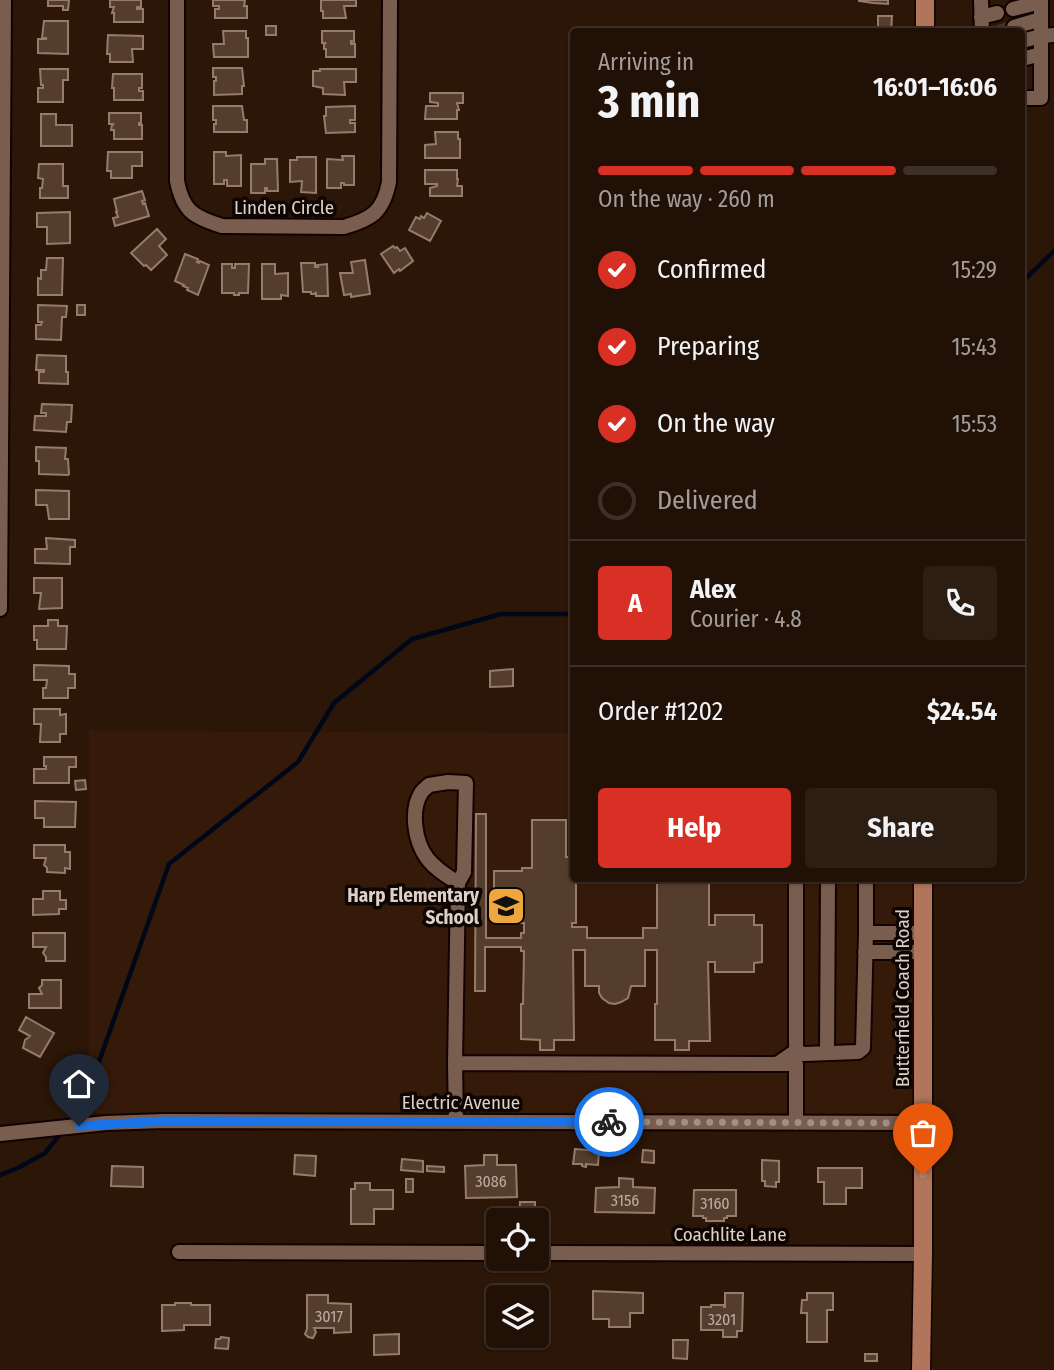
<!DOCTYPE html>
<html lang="en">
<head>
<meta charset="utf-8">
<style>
  :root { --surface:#201006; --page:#2d1e14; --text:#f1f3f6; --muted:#a29d9b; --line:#3d3028; --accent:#d93025 }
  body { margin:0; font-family:"Fira Sans Condensed",sans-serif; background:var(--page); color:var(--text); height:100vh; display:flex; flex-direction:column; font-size:26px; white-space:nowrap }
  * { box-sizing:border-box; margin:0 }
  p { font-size:23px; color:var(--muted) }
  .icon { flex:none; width:38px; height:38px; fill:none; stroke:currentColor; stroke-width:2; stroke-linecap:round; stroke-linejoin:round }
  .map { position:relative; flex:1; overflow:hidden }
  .drawer { position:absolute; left:570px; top:28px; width:455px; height:854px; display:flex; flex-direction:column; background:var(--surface); border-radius:7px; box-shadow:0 2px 5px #0004,0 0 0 2px var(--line) }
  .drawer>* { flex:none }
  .tools { position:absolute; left:486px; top:1208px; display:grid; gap:14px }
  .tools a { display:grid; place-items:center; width:63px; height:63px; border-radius:7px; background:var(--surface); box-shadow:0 2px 5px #0004,0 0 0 2px var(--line); font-size:35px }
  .pin { position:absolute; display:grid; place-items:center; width:60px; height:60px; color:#fff; margin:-72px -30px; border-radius:50% 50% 50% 0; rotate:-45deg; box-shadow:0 0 7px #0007 }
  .pin .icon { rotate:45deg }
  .courier { position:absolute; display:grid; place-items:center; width:70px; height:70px; margin:-35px; border:5px solid #1a73e8; border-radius:50%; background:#fff; color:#222; box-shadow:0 2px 9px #0007 }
  .summary em { font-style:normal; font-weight:700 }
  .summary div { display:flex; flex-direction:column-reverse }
  .summary { display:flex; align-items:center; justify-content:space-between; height:119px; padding:0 28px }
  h1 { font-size:46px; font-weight:700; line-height:52px }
  .bar { display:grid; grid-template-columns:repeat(4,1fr); gap:10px 7px; align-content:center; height:84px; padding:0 28px }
  .bar i { height:9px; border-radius:5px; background:var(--line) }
  .bar .selected { background:var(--accent) }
  .bar p { grid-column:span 4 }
  .line { display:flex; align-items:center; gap:18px; padding:0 28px; border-top:2px solid var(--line) }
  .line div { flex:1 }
  .round { display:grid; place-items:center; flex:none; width:74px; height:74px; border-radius:7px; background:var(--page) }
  ol { padding:0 28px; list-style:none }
  li { display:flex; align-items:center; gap:21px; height:77px }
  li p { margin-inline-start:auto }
  li .icon { padding:7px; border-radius:50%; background:var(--accent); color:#fff; stroke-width:4 }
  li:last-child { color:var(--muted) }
  li i { width:38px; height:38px; border:4px solid var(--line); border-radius:50% }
  .button { display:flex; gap:14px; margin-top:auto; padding:14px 28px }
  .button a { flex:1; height:80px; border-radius:7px; background:var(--accent); color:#fff; font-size:28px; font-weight:700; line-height:80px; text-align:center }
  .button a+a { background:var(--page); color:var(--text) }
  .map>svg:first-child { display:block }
  .built { fill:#361a09 }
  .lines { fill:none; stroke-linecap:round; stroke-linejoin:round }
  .stream { stroke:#000718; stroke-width:4.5 }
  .building { fill:#553d2e; stroke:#967b6b; stroke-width:2 }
  .minor-tunnel { stroke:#463225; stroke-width:14; stroke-dasharray:14 7; stroke-linecap:butt }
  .minor-casing { stroke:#120200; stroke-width:18 }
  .major-casing { stroke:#120200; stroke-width:21 }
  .minor { stroke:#795e4f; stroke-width:14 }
  .major { stroke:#b0755a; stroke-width:18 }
  .done { stroke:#a08f84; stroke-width:7; stroke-dasharray:0 12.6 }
  .route { stroke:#1a73e8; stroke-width:9 }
  .labels { text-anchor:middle; stroke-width:7; stroke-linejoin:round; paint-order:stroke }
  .number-label { font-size:16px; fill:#bcaba1 }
  .street-label { font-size:19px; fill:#dfd0c7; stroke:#0d0502 }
  .poi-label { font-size:19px; font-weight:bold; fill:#dfd0c7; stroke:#0d0502; text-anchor:end }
</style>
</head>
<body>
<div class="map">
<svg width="1054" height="1370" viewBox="0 0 1054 1370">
  <rect width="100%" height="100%" fill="#2b1608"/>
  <path class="built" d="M 89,731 L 574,733 L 574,878 L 923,879 L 923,1123 L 106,1123 L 89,1105 Z"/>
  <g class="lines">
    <path class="stream" d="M 1022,282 L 1054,251
      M 68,1123 L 84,1104 L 169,864 L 298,762 L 334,703 L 412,639 L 501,614 L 567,614 L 574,612
      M 0,1175 L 20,1167 L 45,1153 L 61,1133"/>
  </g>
  <path class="building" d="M 48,0 L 69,0 L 68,10 L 63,10 L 63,6 L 48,6 Z
    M 110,0 L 141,0 L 141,7 L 137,7 L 137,9 L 143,9 L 143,22 L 114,22 L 114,13 L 112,13 L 114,7 L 110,7 Z
    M 213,0 L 243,0 L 245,1 L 244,6 L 247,6 L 247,18 L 215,18 L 215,9 L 219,9 L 219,6 L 213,6 Z
    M 321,0 L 356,0 L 356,6 L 344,6 L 346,18 L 323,18 L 323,11 L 321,11 Z
    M 859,0 L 888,0 L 888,4 L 873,3 L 859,1 Z
    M 878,16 L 892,16 L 891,32 L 878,32 Z
    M 44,21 L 68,21 L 68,54 L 38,53 L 38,39 L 46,39 L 46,38 L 42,38 Z
    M 266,26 L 276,26 L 276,35 L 266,35 Z
    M 223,31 L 246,31 L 246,38 L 248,38 L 248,57 L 214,57 L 213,44 L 224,44 Z
    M 322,31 L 354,31 L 354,42 L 351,41 L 351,44 L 355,44 L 355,57 L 326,57 L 326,49 L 324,49 L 324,44 L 326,43 L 322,43 Z
    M 108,35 L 143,36 L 143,49 L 132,49 L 133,62 L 110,62 L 110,54 L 107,54 Z
    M 213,68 L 242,68 L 244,86 L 242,86 L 242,94 L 214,95 L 214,81 L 216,81 L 216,77 L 213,77 Z
    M 40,69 L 68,69 L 68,80 L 63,80 L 63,102 L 38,102 L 38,88 L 43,88 L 43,85 L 41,85 Z
    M 320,69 L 356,69 L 356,82 L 344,82 L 345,95 L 323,94 L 323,88 L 313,86 L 313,71 L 320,71 Z
    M 113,74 L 142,74 L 142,88 L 139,88 L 139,91 L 143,91 L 143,100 L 114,100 L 114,88 L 112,88 Z
    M 430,93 L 463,93 L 463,103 L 457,103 L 459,110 L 457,110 L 457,119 L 425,119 L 426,106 L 438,106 L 438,103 L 430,102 Z
    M 213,106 L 242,106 L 244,120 L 247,120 L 247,132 L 214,132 L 214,124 L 216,124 L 216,120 L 213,120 Z
    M 355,106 L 355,120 L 350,120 L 350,123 L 355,123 L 355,132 L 326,133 L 324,116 L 326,116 L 326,107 Z
    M 109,113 L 141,113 L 141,123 L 139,123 L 139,125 L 142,125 L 142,139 L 114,139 L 114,130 L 111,130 L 112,125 L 114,124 L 109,124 Z
    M 41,114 L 56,114 L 56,125 L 72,125 L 72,146 L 41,146 Z
    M 435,132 L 458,132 L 458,139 L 460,139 L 460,158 L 425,158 L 425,145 L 436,144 Z
    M 108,152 L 142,152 L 142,166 L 132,166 L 132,178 L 111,178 L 111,171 L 107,171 Z
    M 214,152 L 226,152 L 226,156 L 241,155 L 241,186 L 227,186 L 227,180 L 224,180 L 224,184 L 214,184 Z
    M 342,156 L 354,156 L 354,185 L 344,185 L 344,183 L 341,183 L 341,188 L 327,188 L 327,159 L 343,160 Z
    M 297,157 L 316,157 L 316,193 L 301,192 L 302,181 L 290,182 L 290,160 L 297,160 Z
    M 265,159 L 277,159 L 278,191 L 267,191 L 267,188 L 265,188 L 265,193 L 251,193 L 251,164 L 265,164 Z
    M 39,164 L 63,164 L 63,186 L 68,186 L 68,198 L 40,198 L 40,188 L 42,188 L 43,179 L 38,178 Z
    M 425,170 L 457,170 L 457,179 L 458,179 L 457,186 L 462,186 L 462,196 L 430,196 L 430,188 L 437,186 L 437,184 L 425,184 Z
    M 142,191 L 145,200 L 142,201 L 143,204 L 145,203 L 149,216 L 115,226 L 113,218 L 118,217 L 116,212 L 117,212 L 114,199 Z
    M 70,212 L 70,243 L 47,244 L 47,227 L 37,227 L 37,213 Z
    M 427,213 L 441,221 L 430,241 L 409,230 L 416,217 L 420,219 L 421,216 L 424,218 Z
    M 157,229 L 166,239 L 159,246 L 167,255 L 151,270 L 146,265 L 144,266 L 131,253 Z
    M 393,246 L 395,248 L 397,247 L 400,251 L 405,248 L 413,261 L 400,271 L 399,269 L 394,273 L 381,254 Z
    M 185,254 L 198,259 L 197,262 L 199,263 L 200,261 L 209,265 L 198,295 L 187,290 L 188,288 L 183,286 L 184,285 L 175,281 Z
    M 47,258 L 63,258 L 62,295 L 38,295 L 38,278 L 41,279 L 41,270 L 46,270 Z
    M 365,260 L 370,294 L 351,297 L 351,294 L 344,295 L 340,273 L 353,273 L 351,262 Z
    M 301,263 L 315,263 L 315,267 L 318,267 L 317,265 L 327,264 L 328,296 L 316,296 L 316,292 L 315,294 L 311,294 L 311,292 L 303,292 Z
    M 222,264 L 232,264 L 232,268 L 235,268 L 235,264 L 249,264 L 248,293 L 239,293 L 239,295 L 234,295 L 234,293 L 222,293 Z
    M 262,264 L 275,264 L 275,274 L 288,273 L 288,296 L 281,295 L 281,299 L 262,299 Z
    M 38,305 L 67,306 L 66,317 L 62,317 L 61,340 L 36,339 L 36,325 L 41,325 L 42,322 L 38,322 Z
    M 77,305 L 85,305 L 85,315 L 77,315 Z
    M 37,355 L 66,356 L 66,372 L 68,372 L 68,384 L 39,383 L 39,372 L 44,372 L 44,370 L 36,370 Z
    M 42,404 L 72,405 L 71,422 L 67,422 L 66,432 L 34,430 L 35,416 L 46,416 L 46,413 L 41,413 Z
    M 36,447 L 66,448 L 65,459 L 68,459 L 69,474 L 68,475 L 39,474 L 39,461 L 36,461 Z
    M 36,490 L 69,491 L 69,519 L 49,519 L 47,505 L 36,505 Z
    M 46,538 L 75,540 L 75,547 L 70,547 L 70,564 L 35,563 L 35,549 L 47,549 Z
    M 34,578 L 62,578 L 62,608 L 39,609 L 41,593 L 34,593 Z
    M 48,620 L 58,620 L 58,626 L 67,626 L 66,649 L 37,649 L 37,640 L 34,640 L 34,626 L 48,626 Z
    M 34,665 L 69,666 L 69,674 L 75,674 L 75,688 L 68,688 L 68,698 L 43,698 L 43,688 L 46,688 L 47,680 L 34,680 Z
    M 513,669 L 513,686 L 490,687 L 490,671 Z
    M 34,709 L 60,709 L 60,715 L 66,714 L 66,734 L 60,734 L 60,742 L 40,742 L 41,724 L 34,724 Z
    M 44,757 L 76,757 L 76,767 L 69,767 L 69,783 L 34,783 L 34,769 L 46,769 L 46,766 L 44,766 Z
    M 85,780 L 86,789 L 76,790 L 75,781 Z
    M 35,801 L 76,802 L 75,827 L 44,827 L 44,818 L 35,818 Z
    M 476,814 L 486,814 L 486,938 L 521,938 L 521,933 L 524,933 L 524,923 L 521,923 L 521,919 L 494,919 L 494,871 L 522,871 L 522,868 L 532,868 L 532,820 L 566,820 L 566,857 L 574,857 L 574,878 L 576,878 L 576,923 L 572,923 L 572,927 L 587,927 L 587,938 L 643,938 L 643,928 L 657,928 L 657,878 L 709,878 L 709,925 L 715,925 L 715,915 L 754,915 L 754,925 L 762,925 L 762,962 L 754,963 L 754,972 L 715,972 L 715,962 L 708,962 L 710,1041 L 689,1041 L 689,1050 L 675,1050 L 675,1040 L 655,1040 L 655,1004 L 657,1004 L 657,950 L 645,950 L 645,986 L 631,986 L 628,998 L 621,1002 L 615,1004 L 609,1003 L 602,998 L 599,993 L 599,986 L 585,986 L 585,950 L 573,950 L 574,1040 L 554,1040 L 554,1050 L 540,1050 L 540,1040 L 521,1039 L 521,1004 L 523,1004 L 524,951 L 521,951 L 521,947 L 485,947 L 485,991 L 475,991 Z
    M 34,845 L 65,845 L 65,852 L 70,852 L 70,869 L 65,868 L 65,873 L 47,872 L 47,868 L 44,865 L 46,858 L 34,858 Z
    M 43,891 L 60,891 L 60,900 L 66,900 L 66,909 L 59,909 L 59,914 L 33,915 L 33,899 L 43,899 Z
    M 33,933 L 65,933 L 65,961 L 46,961 L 46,957 L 43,953 L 46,947 L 33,947 Z
    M 42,980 L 61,980 L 61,1008 L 29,1008 L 29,994 L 42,994 L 39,988 L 42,985 Z
    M 26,1017 L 54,1033 L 40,1057 L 23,1048 L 25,1040 L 30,1036 L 19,1030 Z
    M 575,1149 L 599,1151 L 598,1165 L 586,1164 L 586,1167 L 582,1166 L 582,1164 L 573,1164 Z
    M 643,1150 L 654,1151 L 654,1163 L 642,1162 Z
    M 295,1155 L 316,1156 L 315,1176 L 294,1174 Z
    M 484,1155 L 497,1155 L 497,1165 L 516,1165 L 517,1197 L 466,1198 L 465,1166 L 484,1165 Z
    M 402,1159 L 423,1161 L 423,1172 L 401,1170 Z
    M 762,1160 L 779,1161 L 779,1182 L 776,1182 L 776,1187 L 765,1186 L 765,1181 L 762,1181 Z
    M 112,1166 L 143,1167 L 143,1187 L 111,1186 Z
    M 427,1166 L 444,1167 L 444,1172 L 427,1171 Z
    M 818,1168 L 862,1168 L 862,1188 L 846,1188 L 846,1204 L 824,1204 L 824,1182 L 818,1182 Z
    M 619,1178 L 633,1179 L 633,1187 L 655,1188 L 654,1213 L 595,1212 L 596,1188 L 619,1187 Z
    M 406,1179 L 413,1179 L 413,1192 L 406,1192 Z
    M 355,1183 L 370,1183 L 370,1190 L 393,1190 L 393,1209 L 374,1209 L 374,1224 L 351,1224 L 351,1189 L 355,1189 Z
    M 694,1190 L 736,1190 L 736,1216 L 727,1216 L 727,1218 L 724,1218 L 724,1221 L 706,1221 L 706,1218 L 703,1218 L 703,1216 L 693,1216 Z
    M 520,1202 L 535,1202 L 535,1220 L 519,1220 Z
    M 593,1291 L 643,1293 L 643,1313 L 630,1313 L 630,1327 L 609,1327 L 609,1319 L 593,1319 Z
    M 725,1293 L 743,1293 L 742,1331 L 737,1331 L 737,1337 L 723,1337 L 723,1330 L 701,1330 L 701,1307 L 711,1307 L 711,1305 L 724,1305 L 724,1307 L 725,1307 Z
    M 807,1293 L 833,1293 L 833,1310 L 827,1310 L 827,1342 L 807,1342 L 807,1313 L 801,1313 L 802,1300 L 807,1300 Z
    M 307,1295 L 328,1295 L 328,1303 L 351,1304 L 351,1332 L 334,1333 L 334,1328 L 314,1328 L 316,1332 L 313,1338 L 308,1337 L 305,1334 L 307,1329 Z
    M 175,1303 L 191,1303 L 191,1305 L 210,1305 L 210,1325 L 184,1325 L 184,1330 L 162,1331 L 162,1305 L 175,1305 Z
    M 399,1334 L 399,1354 L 374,1355 L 374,1335 Z
    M 221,1337 L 229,1338 L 228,1349 L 215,1348 L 216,1339 L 220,1339 Z
    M 673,1340 L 688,1340 L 687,1359 L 673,1358 Z
    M 865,1354 L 877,1354 L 877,1361 L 865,1361 Z"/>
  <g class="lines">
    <path class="minor-tunnel" d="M 998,32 L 1014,27"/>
    <defs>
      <path id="minor" d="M 177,0 L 177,181 C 183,211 193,217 222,226 L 344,227 C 372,219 383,212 389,182 L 390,0
        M 981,0 L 982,32
        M 1013,9 L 1041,2
        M 981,17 L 997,13
        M 1014,27 L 1041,19
        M 1022,41 L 1041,36 L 1054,35
        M 1022,59 L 1041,54
        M 1022,98 L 1041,98 L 1041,0
        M 0,609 L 4,0
        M 866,878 L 866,933 L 923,933
        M 865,952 L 923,952
        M 796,1051 L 796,878
        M 827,1053 L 828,878
        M 455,1063 L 796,1064 L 796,1123
        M 777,1064 L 796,1051 L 804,1054 L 858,1052 L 863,1048 L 866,933
        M 456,1121 L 455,1063 L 458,883 L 464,872 L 466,783 L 448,782 L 429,785 C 426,788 423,790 421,793 C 410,811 415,842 427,858 C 435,869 447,876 458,883
        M 0,1134 L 106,1123 L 164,1121 L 923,1123
        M 179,1252 L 499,1253
        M 537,1253 L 923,1254"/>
      <path id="major" d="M 925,32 L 925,0
        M 921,1370 L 923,1254 L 923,878"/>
    </defs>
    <use href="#minor" class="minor-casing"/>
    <use href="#major" class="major-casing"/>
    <use href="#minor" class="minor"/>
    <use href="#major" class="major"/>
  </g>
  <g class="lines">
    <path class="done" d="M 609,1122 L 923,1123 L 923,1175"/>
    <path class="route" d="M 79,1126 L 164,1121 L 609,1122"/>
  </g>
  <defs>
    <symbol id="school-square" viewBox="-11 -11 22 22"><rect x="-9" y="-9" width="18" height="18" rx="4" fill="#eea73d" stroke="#0d0502"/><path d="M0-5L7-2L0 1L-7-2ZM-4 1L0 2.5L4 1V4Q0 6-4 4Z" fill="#111"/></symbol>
  </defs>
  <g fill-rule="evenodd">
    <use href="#school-square" x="484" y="884" width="44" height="44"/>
  </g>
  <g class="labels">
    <g class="number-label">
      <text x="491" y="1187">3086</text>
      <text x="625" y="1206">3156</text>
      <text x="715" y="1209">3160</text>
      <text x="329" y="1322">3017</text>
      <text x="722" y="1325">3201</text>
    </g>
    <g class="street-label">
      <text x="284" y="214">Linden Circle</text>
      <text transform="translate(902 998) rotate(-90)" y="7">Butterfield Coach Road</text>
      <text x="461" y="1109">Electric Avenue</text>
      <text x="730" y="1241">Coachlite Lane</text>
    </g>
    <g class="poi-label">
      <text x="479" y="902">Harp Elementary<tspan x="479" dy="22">School</tspan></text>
    </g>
  </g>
</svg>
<div class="tools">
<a><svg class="icon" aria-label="locate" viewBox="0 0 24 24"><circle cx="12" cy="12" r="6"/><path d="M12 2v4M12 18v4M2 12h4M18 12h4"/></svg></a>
<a><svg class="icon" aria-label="layers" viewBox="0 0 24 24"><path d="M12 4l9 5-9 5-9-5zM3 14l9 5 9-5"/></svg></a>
</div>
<div class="pin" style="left:923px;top:1175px;background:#ea580c"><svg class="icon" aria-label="bag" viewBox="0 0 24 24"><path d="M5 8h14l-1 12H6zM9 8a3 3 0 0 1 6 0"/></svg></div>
<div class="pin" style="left:79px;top:1126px;background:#1f2937"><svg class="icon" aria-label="home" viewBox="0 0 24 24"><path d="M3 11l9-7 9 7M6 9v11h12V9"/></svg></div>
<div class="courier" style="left:609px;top:1122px"><svg class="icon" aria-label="bike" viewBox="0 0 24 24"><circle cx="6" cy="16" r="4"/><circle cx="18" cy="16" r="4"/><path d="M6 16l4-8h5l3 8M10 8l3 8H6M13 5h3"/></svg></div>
<section class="drawer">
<div class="summary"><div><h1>3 min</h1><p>Arriving in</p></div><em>16:01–16:06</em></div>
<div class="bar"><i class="selected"></i><i class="selected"></i><i class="selected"></i><i></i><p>On the way · 260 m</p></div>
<ol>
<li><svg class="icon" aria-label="check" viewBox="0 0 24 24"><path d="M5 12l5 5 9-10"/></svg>Confirmed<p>15:29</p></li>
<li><svg class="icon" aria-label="check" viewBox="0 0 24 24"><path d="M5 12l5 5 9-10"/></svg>Preparing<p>15:43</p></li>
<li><svg class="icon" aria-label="check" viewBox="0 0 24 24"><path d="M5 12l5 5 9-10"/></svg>On the way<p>15:53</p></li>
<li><i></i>Delivered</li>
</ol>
<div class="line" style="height:126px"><b class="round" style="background:var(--accent);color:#fff">A</b><div><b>Alex</b><p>Courier · 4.8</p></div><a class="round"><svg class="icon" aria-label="phone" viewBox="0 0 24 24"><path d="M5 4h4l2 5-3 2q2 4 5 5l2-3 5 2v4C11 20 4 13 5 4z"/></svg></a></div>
<div class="line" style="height:91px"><div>Order #1202</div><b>$24.54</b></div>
<div class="button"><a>Help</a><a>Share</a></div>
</section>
</div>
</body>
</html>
